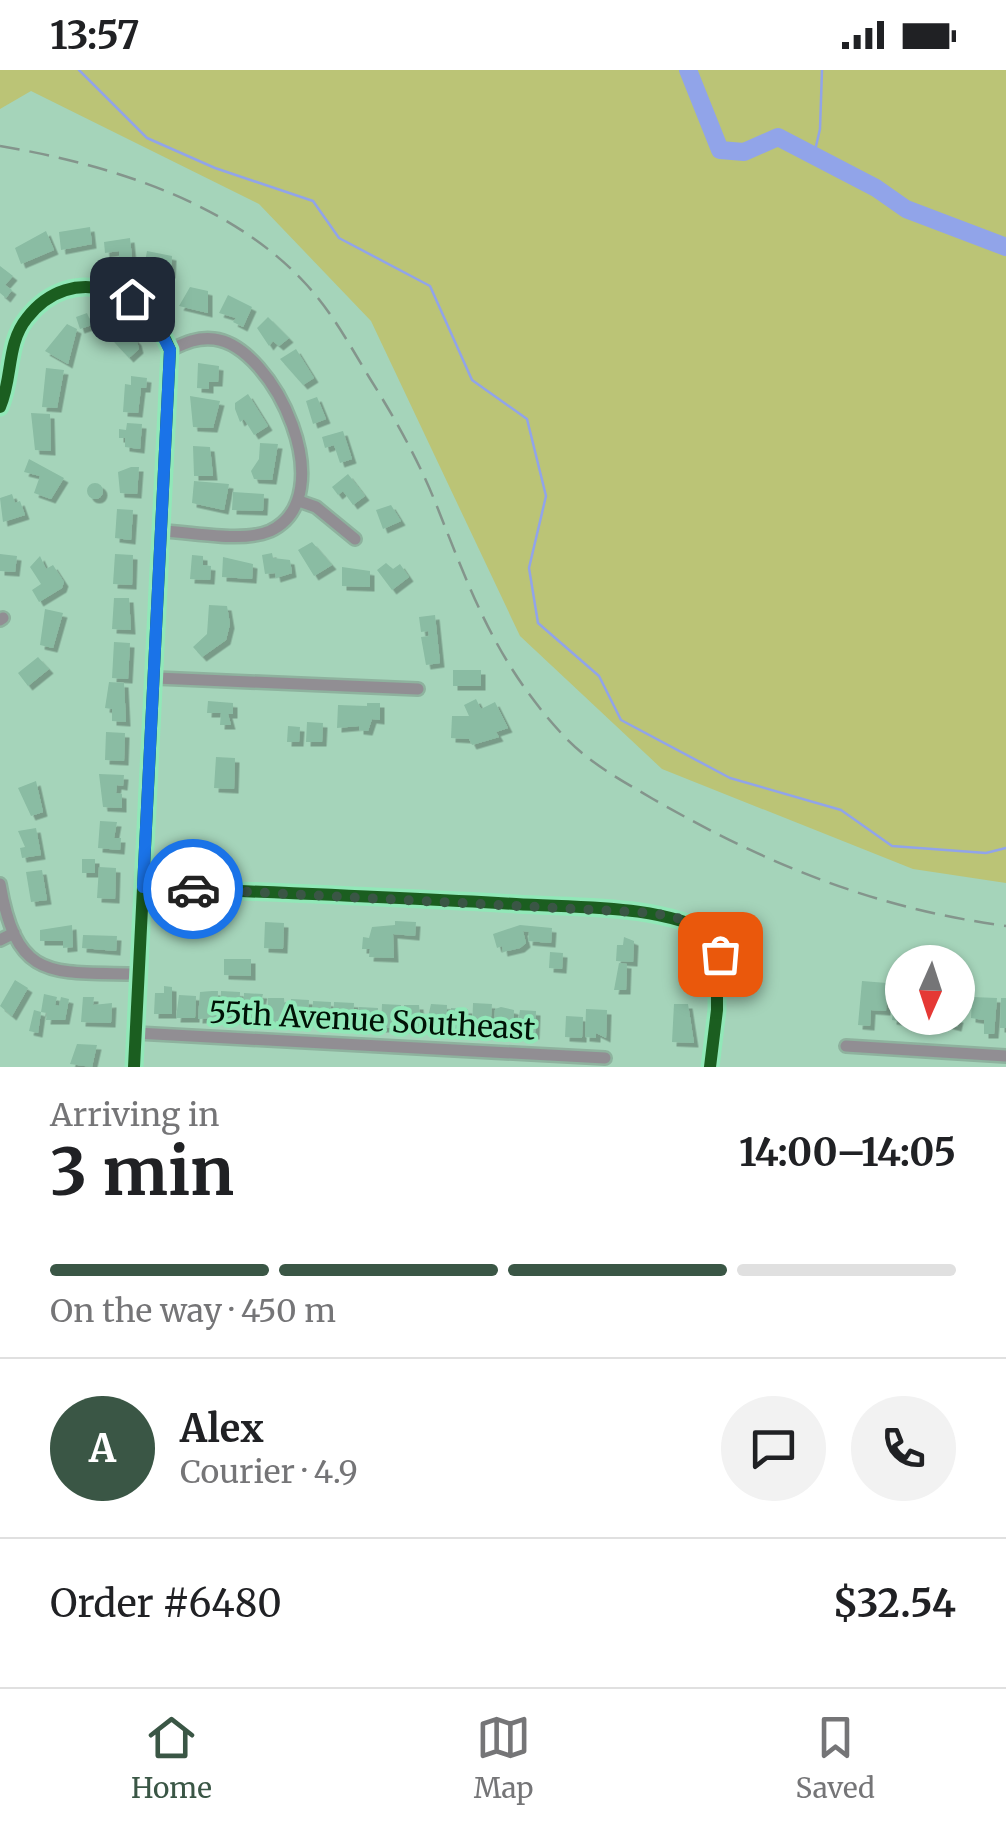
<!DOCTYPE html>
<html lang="en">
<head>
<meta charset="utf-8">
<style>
  :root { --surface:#fff; --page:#f2f2f2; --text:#202124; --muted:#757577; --line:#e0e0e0; --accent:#3a5645 }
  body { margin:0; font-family:Merriweather,serif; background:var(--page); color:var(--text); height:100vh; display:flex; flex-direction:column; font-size:38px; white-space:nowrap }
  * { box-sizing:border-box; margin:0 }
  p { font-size:32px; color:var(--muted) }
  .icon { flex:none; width:55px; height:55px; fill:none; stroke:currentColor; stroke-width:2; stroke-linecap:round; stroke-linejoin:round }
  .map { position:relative; height:997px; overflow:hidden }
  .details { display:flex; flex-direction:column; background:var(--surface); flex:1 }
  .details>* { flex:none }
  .needle { width:65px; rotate:183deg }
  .fabs { position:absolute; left:885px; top:875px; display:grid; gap:20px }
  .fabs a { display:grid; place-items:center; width:90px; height:90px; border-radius:50%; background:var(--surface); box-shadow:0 2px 8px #0004; font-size:50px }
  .pin { position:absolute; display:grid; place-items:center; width:85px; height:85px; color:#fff; margin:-42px; border-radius:20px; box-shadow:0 5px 15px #0006 }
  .courier { position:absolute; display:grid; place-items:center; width:100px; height:100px; margin:-50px; border:8px solid #1a73e8; border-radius:50%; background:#fff; color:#222; box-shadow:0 2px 12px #0007 }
  .headline em { font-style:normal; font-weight:700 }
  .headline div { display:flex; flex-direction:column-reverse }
  .headline { display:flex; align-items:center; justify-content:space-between; height:170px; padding:0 50px }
  h1 { font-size:65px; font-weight:700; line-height:75px }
  .bar { display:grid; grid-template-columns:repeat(4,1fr); gap:15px 10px; align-content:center; height:120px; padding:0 50px }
  .bar i { height:12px; border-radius:8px; background:var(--line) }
  .bar .active { background:var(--accent) }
  .bar p { grid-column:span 4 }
  .line { display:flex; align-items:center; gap:25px; padding:0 50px; border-top:2px solid var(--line) }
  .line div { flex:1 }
  .round { display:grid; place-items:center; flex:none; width:105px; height:105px; border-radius:52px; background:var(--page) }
  .status { display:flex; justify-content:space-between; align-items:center; height:70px; padding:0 50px; background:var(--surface); direction:ltr }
  .status svg { height:28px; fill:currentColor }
  .tabs { display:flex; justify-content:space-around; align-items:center; height:140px; border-top:2px solid var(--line); background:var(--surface); font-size:28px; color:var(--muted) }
  .tabs a { display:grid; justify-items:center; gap:5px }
  .tabs .active { color:var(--accent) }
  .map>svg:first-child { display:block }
  .green { fill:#bbc476 }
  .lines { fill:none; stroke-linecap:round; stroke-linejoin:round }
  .stream { stroke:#91a4e9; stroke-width:2.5 }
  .river { stroke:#91a4e9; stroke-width:18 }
  .building { fill:#8abca3; filter:url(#shadow) }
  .minor-casing { stroke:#8eb29e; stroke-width:16 }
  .minor { stroke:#918e93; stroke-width:11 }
  .rail { stroke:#84958c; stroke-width:2.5; stroke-dasharray:20 10; stroke-linecap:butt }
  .cycleway-casing { stroke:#91e8b8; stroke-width:19 }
  .cycleway { stroke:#1b5e20; stroke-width:12 }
  .done { stroke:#3a5645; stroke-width:10; stroke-dasharray:0 18 }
  .route { stroke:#1a73e8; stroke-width:12 }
  .labels { text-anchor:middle; stroke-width:8; stroke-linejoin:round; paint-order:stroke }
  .street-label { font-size:30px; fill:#001206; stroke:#91e8b8 }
</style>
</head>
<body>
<div class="status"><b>13:57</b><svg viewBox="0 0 49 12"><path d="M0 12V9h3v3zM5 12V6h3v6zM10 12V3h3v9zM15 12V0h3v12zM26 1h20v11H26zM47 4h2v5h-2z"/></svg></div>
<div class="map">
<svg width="1006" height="997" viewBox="0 0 1006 997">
  <defs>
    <filter id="shadow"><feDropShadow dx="4.5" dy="4.5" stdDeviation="0" flood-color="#0004"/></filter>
  </defs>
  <rect width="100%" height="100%" fill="#a5d4ba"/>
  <path class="green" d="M 0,0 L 1006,0 L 1006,813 L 913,799 L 662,699 L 520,566 L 371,251 L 259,134 L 31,21 L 0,39 Z"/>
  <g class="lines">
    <path class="stream" d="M 79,0 L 147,68 L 215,98 L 313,131 L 339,168 L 430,216 L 472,310 L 527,349 L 546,426 L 529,498 L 538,553 L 599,606 L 621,650 L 730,708 L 841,740 L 892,776 L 986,783 L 1006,778
      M 813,89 L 820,59 L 822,0"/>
    <path class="river" d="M 688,0 L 720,80 L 744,82 L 778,67 L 876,118 L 906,139 L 1006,177"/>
  </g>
  <path class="building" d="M 90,157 L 92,174 L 61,180 L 59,162 Z
    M 46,161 L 54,180 L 21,194 L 15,178 Z
    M 130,168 L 133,198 L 119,199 L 119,181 L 105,183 L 104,172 Z
    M 147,181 L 172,186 L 171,204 L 143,203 Z
    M 0,196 L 13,206 L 5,215 L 12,220 L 6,228 L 0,223 Z
    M 190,217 L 208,221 L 208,243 L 179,236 Z
    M 228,225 L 252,237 L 243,257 L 233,252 L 236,248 L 219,243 Z
    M 87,243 L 92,255 L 80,259 L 76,247 Z
    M 268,247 L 289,268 L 279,276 L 273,271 L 269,276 L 257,258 Z
    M 117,249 L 137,271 L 139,279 L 129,288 L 104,261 Z
    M 67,254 L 77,259 L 68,294 L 45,281 Z
    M 296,279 L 314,308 L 303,315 L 280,289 Z
    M 198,293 L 219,296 L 218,312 L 209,312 L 209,319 L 197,318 Z
    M 46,298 L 64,300 L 57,338 L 42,337 Z
    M 131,306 L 147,308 L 146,318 L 141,318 L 138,343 L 123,342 L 125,314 L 131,315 Z
    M 248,324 L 268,356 L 254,365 L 244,349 L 240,352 L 235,339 L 235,333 Z
    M 190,326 L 220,331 L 213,358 L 193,357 Z
    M 317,327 L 326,349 L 313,354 L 306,331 Z
    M 31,343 L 50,344 L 51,381 L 35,380 Z
    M 127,353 L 142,354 L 140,379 L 125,377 L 125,368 L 119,368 L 119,359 L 126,360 Z
    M 343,361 L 352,389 L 340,393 L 334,375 L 325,378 L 322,367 Z
    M 260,373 L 278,374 L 272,410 L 254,409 L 251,401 L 259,389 Z
    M 193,376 L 210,377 L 213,406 L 194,406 Z
    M 29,389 L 64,408 L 51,429 L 34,423 L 40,406 L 24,402 Z
    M 131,397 L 139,397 L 137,424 L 120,423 L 118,402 Z
    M 348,404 L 365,426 L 353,435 L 343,421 L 338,425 L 332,417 Z
    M 194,411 L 229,414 L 224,440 L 192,433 Z
    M87 421a8 8 0 1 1 16 0a8 8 0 1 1-16 0Z
    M 233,422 L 264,424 L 263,441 L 232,440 Z
    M 12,424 L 15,433 L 20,431 L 25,445 L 3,452 L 0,428 Z
    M 391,435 L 401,451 L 383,459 L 376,440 Z
    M 117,439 L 133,440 L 131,470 L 115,468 Z
    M 312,472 L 332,495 L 314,506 L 298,480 Z
    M 272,483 L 273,488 L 290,490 L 292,503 L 276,508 L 275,503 L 265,504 L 262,485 Z
    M 0,484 L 17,486 L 15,502 L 0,501 Z
    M 115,484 L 133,485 L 132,515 L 113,514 Z
    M 192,485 L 203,486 L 203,495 L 211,496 L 210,510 L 190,509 Z
    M 40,486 L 46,499 L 53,495 L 64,512 L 62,518 L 39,532 L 32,520 L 41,514 L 30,497 Z
    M 223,487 L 253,494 L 252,509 L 222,507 Z
    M 386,493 L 393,499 L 400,494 L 409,507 L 392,520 L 377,500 Z
    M 342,497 L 370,501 L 370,517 L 342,516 Z
    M 114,528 L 129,528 L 131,560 L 112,559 Z
    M 209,535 L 227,536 L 230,554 L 226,570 L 202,587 L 193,577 L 207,564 Z
    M 45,539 L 63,543 L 53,578 L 40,575 Z
    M 435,545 L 440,593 L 426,595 L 421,567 L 429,566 L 428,561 L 421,562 L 419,547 Z
    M 114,572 L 130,573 L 128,609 L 112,608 Z
    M 38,587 L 49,599 L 28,616 L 18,603 Z
    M 453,600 L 481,600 L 481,616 L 453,616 Z
    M 109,612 L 124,613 L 126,652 L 112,651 L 112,639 L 105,638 Z
    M 476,629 L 481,639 L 495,632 L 508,658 L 496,662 L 499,667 L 472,675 L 469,669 L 451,668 L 452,646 L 469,646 L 464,635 Z
    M 208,631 L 233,633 L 233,644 L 228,644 L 231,655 L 220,655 L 221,643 L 207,643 Z
    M 367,633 L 380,633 L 380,650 L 372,649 L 368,661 L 359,660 L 359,656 L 337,658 L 338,635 L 367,636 Z
    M 307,652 L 323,653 L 322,672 L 306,672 Z
    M 288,656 L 300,657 L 299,672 L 287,672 Z
    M 106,662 L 125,663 L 124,691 L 105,690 Z
    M 216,687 L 235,688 L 234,719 L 214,718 Z
    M 99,704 L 124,705 L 123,716 L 117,715 L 116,723 L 122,724 L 122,738 L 103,737 Z
    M 36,711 L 43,742 L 31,746 L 18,718 Z
    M 100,751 L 117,752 L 114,768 L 121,768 L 120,780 L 98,778 Z
    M 36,758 L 41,785 L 22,788 L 20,778 L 25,777 L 18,761 Z
    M 82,789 L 95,789 L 95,803 L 82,803 Z
    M 99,797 L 116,798 L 115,829 L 97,828 Z
    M 42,800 L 47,830 L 31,832 L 26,802 Z
    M 395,851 L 416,852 L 415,866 L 393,864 L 394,888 L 369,887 L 370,879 L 362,879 L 363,867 L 369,868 L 372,857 L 395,855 Z
    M 265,852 L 284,853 L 283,879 L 264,878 Z
    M 72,855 L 73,877 L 63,878 L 63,871 L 40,871 L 40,860 Z
    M 520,855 L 552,858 L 551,873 L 528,871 L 529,862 L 523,861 L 526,873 L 520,878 L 503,882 L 502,876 L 497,878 L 493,864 Z
    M 83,865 L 117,866 L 116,881 L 82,878 Z
    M 624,867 L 634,871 L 633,892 L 616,891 L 617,875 L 623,875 Z
    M 550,882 L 563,883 L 562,899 L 549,898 Z
    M 224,889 L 251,889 L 251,906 L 224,905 Z
    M 619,893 L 627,894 L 626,920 L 614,920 Z
    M 15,910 L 28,918 L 12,946 L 0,936 Z
    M 862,911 L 887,913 L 886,941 L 871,940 L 870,956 L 858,955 Z
    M 164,916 L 172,917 L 172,944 L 154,944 L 155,923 L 164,923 Z
    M 897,918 L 902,919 L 905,952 L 892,950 Z
    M 212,921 L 218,921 L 217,948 L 198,949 L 200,922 Z
    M 221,921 L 240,922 L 239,951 L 220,944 Z
    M 244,923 L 263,924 L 256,951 L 243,950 Z
    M 44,924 L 57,927 L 55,935 L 59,936 L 61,927 L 69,929 L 65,950 L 46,950 L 47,943 L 41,942 L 38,963 L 29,961 L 34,940 L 41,942 Z
    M 179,925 L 196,926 L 195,948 L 176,948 Z
    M 83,927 L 94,927 L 93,935 L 112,933 L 111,953 L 81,952 Z
    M 972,927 L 997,928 L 994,964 L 984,964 L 984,950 L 971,948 Z
    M 268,928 L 284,928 L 286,953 L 267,952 Z
    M 1001,928 L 1006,928 L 1006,958 L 1000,958 Z
    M 291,929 L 309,930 L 308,946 L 300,946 L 299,953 L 289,953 Z
    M 313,931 L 331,932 L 330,955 L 312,954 Z
    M 334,932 L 354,933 L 353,952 L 333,956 Z
    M 473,933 L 492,934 L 490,960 L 482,957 L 482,962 L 472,962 Z
    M 382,934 L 401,935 L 400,957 L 381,958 Z
    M 431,934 L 447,935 L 446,961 L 425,960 Z
    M 674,934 L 688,934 L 694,973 L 672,972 Z
    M 404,935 L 419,935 L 421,959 L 403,959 Z
    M 359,937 L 378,938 L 377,957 L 358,956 Z
    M 501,937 L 514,940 L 513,964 L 494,957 L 495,939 Z
    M 451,938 L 468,939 L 469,962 L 450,960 Z
    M 586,939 L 607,940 L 606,968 L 596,963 L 596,968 L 585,967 Z
    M 520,940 L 536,941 L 535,965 L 516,964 Z
    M 566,946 L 583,947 L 582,968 L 565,967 Z
    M 922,948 L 959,948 L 957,957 Z
    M 77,974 L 97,975 L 92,997 L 70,994 Z"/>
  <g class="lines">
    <defs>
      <path id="minor" d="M 0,337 C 13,308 6,274 27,248 C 72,190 147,221 170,280 L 134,997
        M 299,431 L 316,437 L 355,469
        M 162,461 C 193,462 242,473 270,461 C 343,427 275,276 214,269 C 197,267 185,273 170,280
        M 0,550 L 3,548
        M 156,608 L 418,619
        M 0,814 C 17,912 51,902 137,904
        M 143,817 C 267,822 392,827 516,834 C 583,838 656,834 717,865 L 717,940 L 710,997
        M 0,870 L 14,863
        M 136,963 L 605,988
        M 846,976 L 1006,986"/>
    </defs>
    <use href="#minor" class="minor-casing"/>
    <use href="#minor" class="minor"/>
    <path class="rail" d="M 0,76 C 107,94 229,131 305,213 C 332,242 349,274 369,307 C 394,347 418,389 436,434 C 471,522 495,591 562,664 C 589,693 619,709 653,729 C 768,795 874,838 1006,856"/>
    <defs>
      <path id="cycleway" d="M 0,337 C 13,308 6,274 27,248 C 72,190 147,221 170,280 L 134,997
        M 143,817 C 267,822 392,827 516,834 C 583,838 656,834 717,865 L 717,940 L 710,997"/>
    </defs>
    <use href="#cycleway" class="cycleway-casing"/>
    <use href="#cycleway" class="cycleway"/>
  </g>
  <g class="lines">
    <path class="done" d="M 193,819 L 653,843 L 691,851 L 717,864 L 720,884"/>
    <path class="route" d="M 132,229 L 152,245 L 170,280 L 143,817 L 193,819"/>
  </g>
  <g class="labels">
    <g class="street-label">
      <text transform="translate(372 951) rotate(3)" y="10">55th Avenue Southeast</text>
    </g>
  </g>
</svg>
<div class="fabs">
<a><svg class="needle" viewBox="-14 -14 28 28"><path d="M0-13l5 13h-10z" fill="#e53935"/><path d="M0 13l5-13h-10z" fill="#757577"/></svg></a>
</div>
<div class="pin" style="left:720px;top:884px;background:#ea580c"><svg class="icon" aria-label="bag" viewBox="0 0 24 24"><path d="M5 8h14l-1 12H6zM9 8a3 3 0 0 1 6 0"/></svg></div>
<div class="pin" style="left:132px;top:229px;background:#1f2937"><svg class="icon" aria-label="home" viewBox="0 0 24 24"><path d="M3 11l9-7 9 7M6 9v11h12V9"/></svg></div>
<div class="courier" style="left:193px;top:819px"><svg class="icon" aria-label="car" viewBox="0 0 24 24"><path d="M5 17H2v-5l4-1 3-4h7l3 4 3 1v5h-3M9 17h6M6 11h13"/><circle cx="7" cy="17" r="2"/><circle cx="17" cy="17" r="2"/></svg></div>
</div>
<section class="details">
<div class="headline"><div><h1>3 min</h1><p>Arriving in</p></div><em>14:00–14:05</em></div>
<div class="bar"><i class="active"></i><i class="active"></i><i class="active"></i><i></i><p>On the way · 450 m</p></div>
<div class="line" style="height:180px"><b class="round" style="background:var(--accent);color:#fff">A</b><div><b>Alex</b><p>Courier · 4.9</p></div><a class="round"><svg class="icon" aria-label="chat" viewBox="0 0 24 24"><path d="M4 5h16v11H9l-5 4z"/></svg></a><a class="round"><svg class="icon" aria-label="phone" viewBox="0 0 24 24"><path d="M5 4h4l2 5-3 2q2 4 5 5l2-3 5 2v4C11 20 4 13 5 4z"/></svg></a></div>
<div class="line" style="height:130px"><div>Order #6480</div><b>$32.54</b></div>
</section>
<nav class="tabs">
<a class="active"><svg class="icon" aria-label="home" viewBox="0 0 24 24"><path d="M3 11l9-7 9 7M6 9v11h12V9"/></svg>Home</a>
<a><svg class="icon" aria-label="map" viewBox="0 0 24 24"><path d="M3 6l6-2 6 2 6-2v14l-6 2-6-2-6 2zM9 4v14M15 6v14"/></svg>Map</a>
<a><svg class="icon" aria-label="saved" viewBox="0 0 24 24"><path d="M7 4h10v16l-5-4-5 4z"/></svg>Saved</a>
</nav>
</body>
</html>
